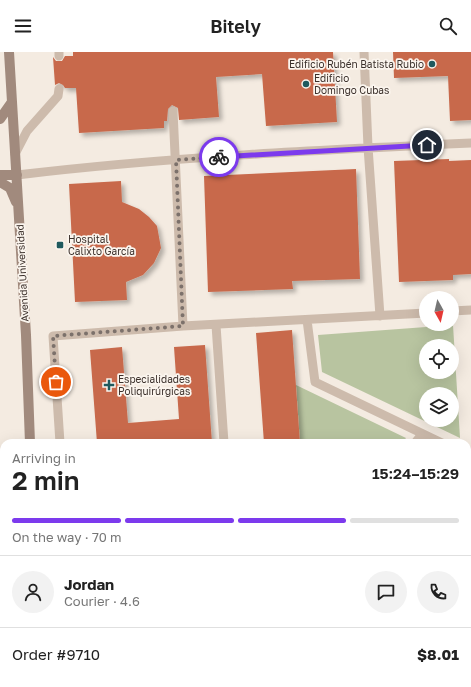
<!DOCTYPE html>
<html lang="en">
<head>
<meta charset="utf-8">
<style>
  :root { --surface:#fff; --page:#f2f2f2; --text:#222; --muted:#767676; --line:#e0e0e0; --accent:#7c3aed }
  body { margin:0; font-family:"Golos Text",sans-serif; background:var(--page); color:var(--text); height:100vh; display:flex; flex-direction:column; font-size:15px; white-space:nowrap }
  * { box-sizing:border-box; margin:0 }
  p { font-size:13px; color:var(--muted) }
  .icon { flex:none; width:22px; height:22px; fill:none; stroke:currentColor; stroke-width:2; stroke-linecap:round; stroke-linejoin:round }
  .map { position:relative; flex:1; overflow:hidden }
  .side { position:absolute; left:0px; top:387px; width:471px; height:248px; display:flex; flex-direction:column; background:var(--surface); border-radius:12px 12px 0 0; box-shadow:0 4px 16px #0002 }
  .side>* { flex:none }
  .needle { width:26px; rotate:172deg }
  .tools { position:absolute; left:419px; top:239px; display:grid; gap:8px }
  .tools a { display:grid; place-items:center; width:40px; height:40px; border-radius:50%; background:var(--surface); box-shadow:0 4px 16px #0002; font-size:20px }
  .pin { position:absolute; display:grid; place-items:center; width:34px; height:34px; color:#fff; margin:-17px; border:2px solid #fff; border-radius:50%; box-shadow:0 1px 4px #0007 }
  .courier { position:absolute; display:grid; place-items:center; width:40px; height:40px; margin:-20px; border:3px solid #7c3aed; border-radius:50%; background:#fff; color:#222; box-shadow:0 1px 5px #0007 }
  .headline em { font-style:normal; font-weight:600 }
  .headline div { display:flex; flex-direction:column-reverse }
  .headline { display:flex; align-items:center; justify-content:space-between; height:68px; padding:0 12px }
  h1 { font-size:26px; font-weight:600; line-height:30px }
  .bar { display:grid; grid-template-columns:repeat(4,1fr); gap:6px 4px; align-content:center; height:48px; padding:0 12px }
  .bar i { height:5px; border-radius:3px; background:var(--line) }
  .bar .current { background:var(--accent) }
  .bar p { grid-column:span 4 }
  .line { display:flex; align-items:center; gap:10px; padding:0 12px; border-top:1px solid var(--line) }
  .line div { flex:1 }
  .round { display:grid; place-items:center; flex:none; width:42px; height:42px; border-radius:21px; background:var(--page) }
  header { display:flex; justify-content:space-between; align-items:center; height:52px; padding:0 12px; background:var(--surface); font-size:18px; font-weight:600 }
  .map>svg:first-child { display:block }
  .green { fill:#b8c4a0; fill-rule:evenodd }
  .building { fill:#c8694b; filter:url(#shadow) }
  .lines { fill:none; stroke-linecap:round; stroke-linejoin:round }
  .service { stroke:#cdbbac; stroke-width:9 }
  .minor { stroke:#cdbbac; stroke-width:10 }
  .secondary { stroke:#a18a7d; stroke-width:10 }
  .done { stroke:#7c716b; stroke-width:4; stroke-dasharray:0 7.2 }
  .route { stroke:#7c3aed; stroke-width:5 }
  .poi-dot { fill:#1f5a5e; stroke:#fbf5ee; stroke-width:1.5 }
  .labels { text-anchor:middle; stroke-width:3.5; stroke-linejoin:round; paint-order:stroke }
  .poi-label { font-size:10px; fill:#3b302b; stroke:#fbf5ee; text-anchor:start }
  .street-label { font-size:10px; fill:#3b302b; stroke:#fbf5ee }
</style>
</head>
<body>
<header><svg class="icon" aria-label="menu" viewBox="0 0 24 24"><path d="M4 6h16M4 12h16M4 18h16"/></svg>Bitely<svg class="icon" aria-label="search" viewBox="0 0 24 24"><circle cx="10" cy="10" r="6"/><path d="M15 15l6 6"/></svg></header>
<div class="map">
<svg width="471" height="635" viewBox="0 0 471 635">
  <defs>
    <filter id="shadow"><feDropShadow dx="3.5" dy="3.5" stdDeviation="2" flood-color="#0004"/></filter>
  </defs>
  <rect width="100%" height="100%" fill="#f4ebe1"/>
  <path class="green" d="M 453,273 L 460,386 L 322,320 L 318,283 ZM 426,294 L 452,294 L 452,320 L 426,320 ZM 426,342 L 452,342 L 452,368 L 426,368 Z
    M 296,333 L 406,386 L 402,391 L 300,391 Z
    M 467,419 L 471,421 L 471,587 L 467,591 Z
    M 0,453 L 4,453 L 4,594 L 0,602 Z"/>
  <path class="building" d="M 73,0 L 333,0 L 337,70 L 266,74 L 262,22 L 216,25 L 219,65 L 179,68 L 178,56 L 172,53 L 168,57 L 167,69 L 164,69 L 164,76 L 79,81 L 76,36 L 65,36 L 63,33 L 59,31 L 55,33 L 53,5 L 56,9 L 62,9 L 65,4 L 73,4 Z
    M 393,0 L 471,0 L 471,68 L 450,69 L 448,24 L 394,26 Z
    M 449,107 L 449,109 L 471,108 L 471,222 L 453,223 L 453,228 L 399,230 L 394,109 Z
    M 356,117 L 360,227 L 292,229 L 293,237 L 208,240 L 204,124 Z
    M 121,129 L 122,150 L 139,157 L 149,165 L 157,174 L 161,196 L 154,211 L 143,223 L 126,230 L 127,248 L 75,250 L 69,132 Z
    M 292,278 L 300,391 L 264,391 L 256,281 Z
    M 205,293 L 212,391 L 97,391 L 90,298 L 122,295 L 128,371 L 179,367 L 174,295 Z"/>
  <g class="lines">
    <path class="service" d="M 59,0 L 59,4
      M 364,0 L 368,95 L 380,264
      M 173,59 L 183,274
      M 15,102 L 27,79 L 58,44 L 59,37
      M 17,123 C 167,105 319,98 471,91
      M 452,259 L 471,258
      M 307,268 L 315,330 L 442,391
      M 216,273 L 224,391
      M 60,391 L 53,284 L 183,274 L 426,261
      M 415,391 L 422,382
      M 467,402 L 471,404
      M 75,631 L 76,635
      M 239,635 L 240,631"/>
    <path class="minor" d="M 5,631 L 9,635"/>
    <path class="secondary" d="M 9,0 L 26,283 L 30,391
      M 0,67 L 12,50
      M 0,123 L 17,123
      M 0,130 L 10,136 L 16,150
      M 20,635 L 21,631"/>
  </g>
  <g class="lines">
    <path class="done" d="M 56,330 L 53,284 L 183,274 L 176,108 L 219,105"/>
    <path class="route" d="M 219,105 L 427,93"/>
  </g>
  <g class="poi-dot">
    <circle cx="432" cy="12" r="4"/>
    <circle cx="306" cy="32" r="4"/>
    <rect x="56" y="189" width="8" height="8" rx="2"/>
    <path d="M107 327h4v4h4v4h-4v4h-4v-4h-4v-4h4z"/>
  </g>
  <g class="labels">
    <g class="poi-label">
      <text x="424" y="16" text-anchor="end">Edificio Rubén Batista Rubio</text>
      <text x="314" y="30">Edificio<tspan x="314" dy="12">Domingo Cubas</tspan></text>
      <text x="68" y="191">Hospital<tspan x="68" dy="12">Calixto García</tspan></text>
      <text x="118" y="331">Especialidades<tspan x="118" dy="12">Poliquirúrgicas</tspan></text>
    </g>
    <g class="street-label">
      <text transform="translate(22 221) rotate(-93)" y="4">Avenida Universidad</text>
    </g>
  </g>
</svg>
<div class="tools">
<a><svg class="needle" viewBox="-14 -14 28 28"><path d="M0-13l5 13h-10z" fill="#e53935"/><path d="M0 13l5-13h-10z" fill="#767676"/></svg></a>
<a><svg class="icon" aria-label="locate" viewBox="0 0 24 24"><circle cx="12" cy="12" r="6"/><path d="M12 2v4M12 18v4M2 12h4M18 12h4"/></svg></a>
<a><svg class="icon" aria-label="layers" viewBox="0 0 24 24"><path d="M12 4l9 5-9 5-9-5zM3 14l9 5 9-5"/></svg></a>
</div>
<div class="pin" style="left:56px;top:330px;background:#ea580c"><svg class="icon" aria-label="bag" viewBox="0 0 24 24"><path d="M5 8h14l-1 12H6zM9 8a3 3 0 0 1 6 0"/></svg></div>
<div class="pin" style="left:427px;top:93px;background:#1f2937"><svg class="icon" aria-label="home" viewBox="0 0 24 24"><path d="M3 11l9-7 9 7M6 9v11h12V9"/></svg></div>
<div class="courier" style="left:219px;top:105px"><svg class="icon" aria-label="bike" viewBox="0 0 24 24"><circle cx="6" cy="16" r="4"/><circle cx="18" cy="16" r="4"/><path d="M6 16l4-8h5l3 8M10 8l3 8H6M13 5h3"/></svg></div>
<section class="side">
<div class="headline"><div><h1>2 min</h1><p>Arriving in</p></div><em>15:24–15:29</em></div>
<div class="bar"><i class="current"></i><i class="current"></i><i class="current"></i><i></i><p>On the way · 70 m</p></div>
<div class="line" style="height:72px"><a class="round"><svg class="icon" aria-label="person" viewBox="0 0 24 24"><circle cx="12" cy="8" r="4"/><path d="M4 21q1-7 8-7t8 7"/></svg></a><div><b>Jordan</b><p>Courier · 4.6</p></div><a class="round"><svg class="icon" aria-label="chat" viewBox="0 0 24 24"><path d="M4 5h16v11H9l-5 4z"/></svg></a><a class="round"><svg class="icon" aria-label="phone" viewBox="0 0 24 24"><path d="M5 4h4l2 5-3 2q2 4 5 5l2-3 5 2v4C11 20 4 13 5 4z"/></svg></a></div>
<div class="line" style="height:52px"><div>Order #9710</div><b>$8.01</b></div>
</section>
</div>
</body>
</html>
